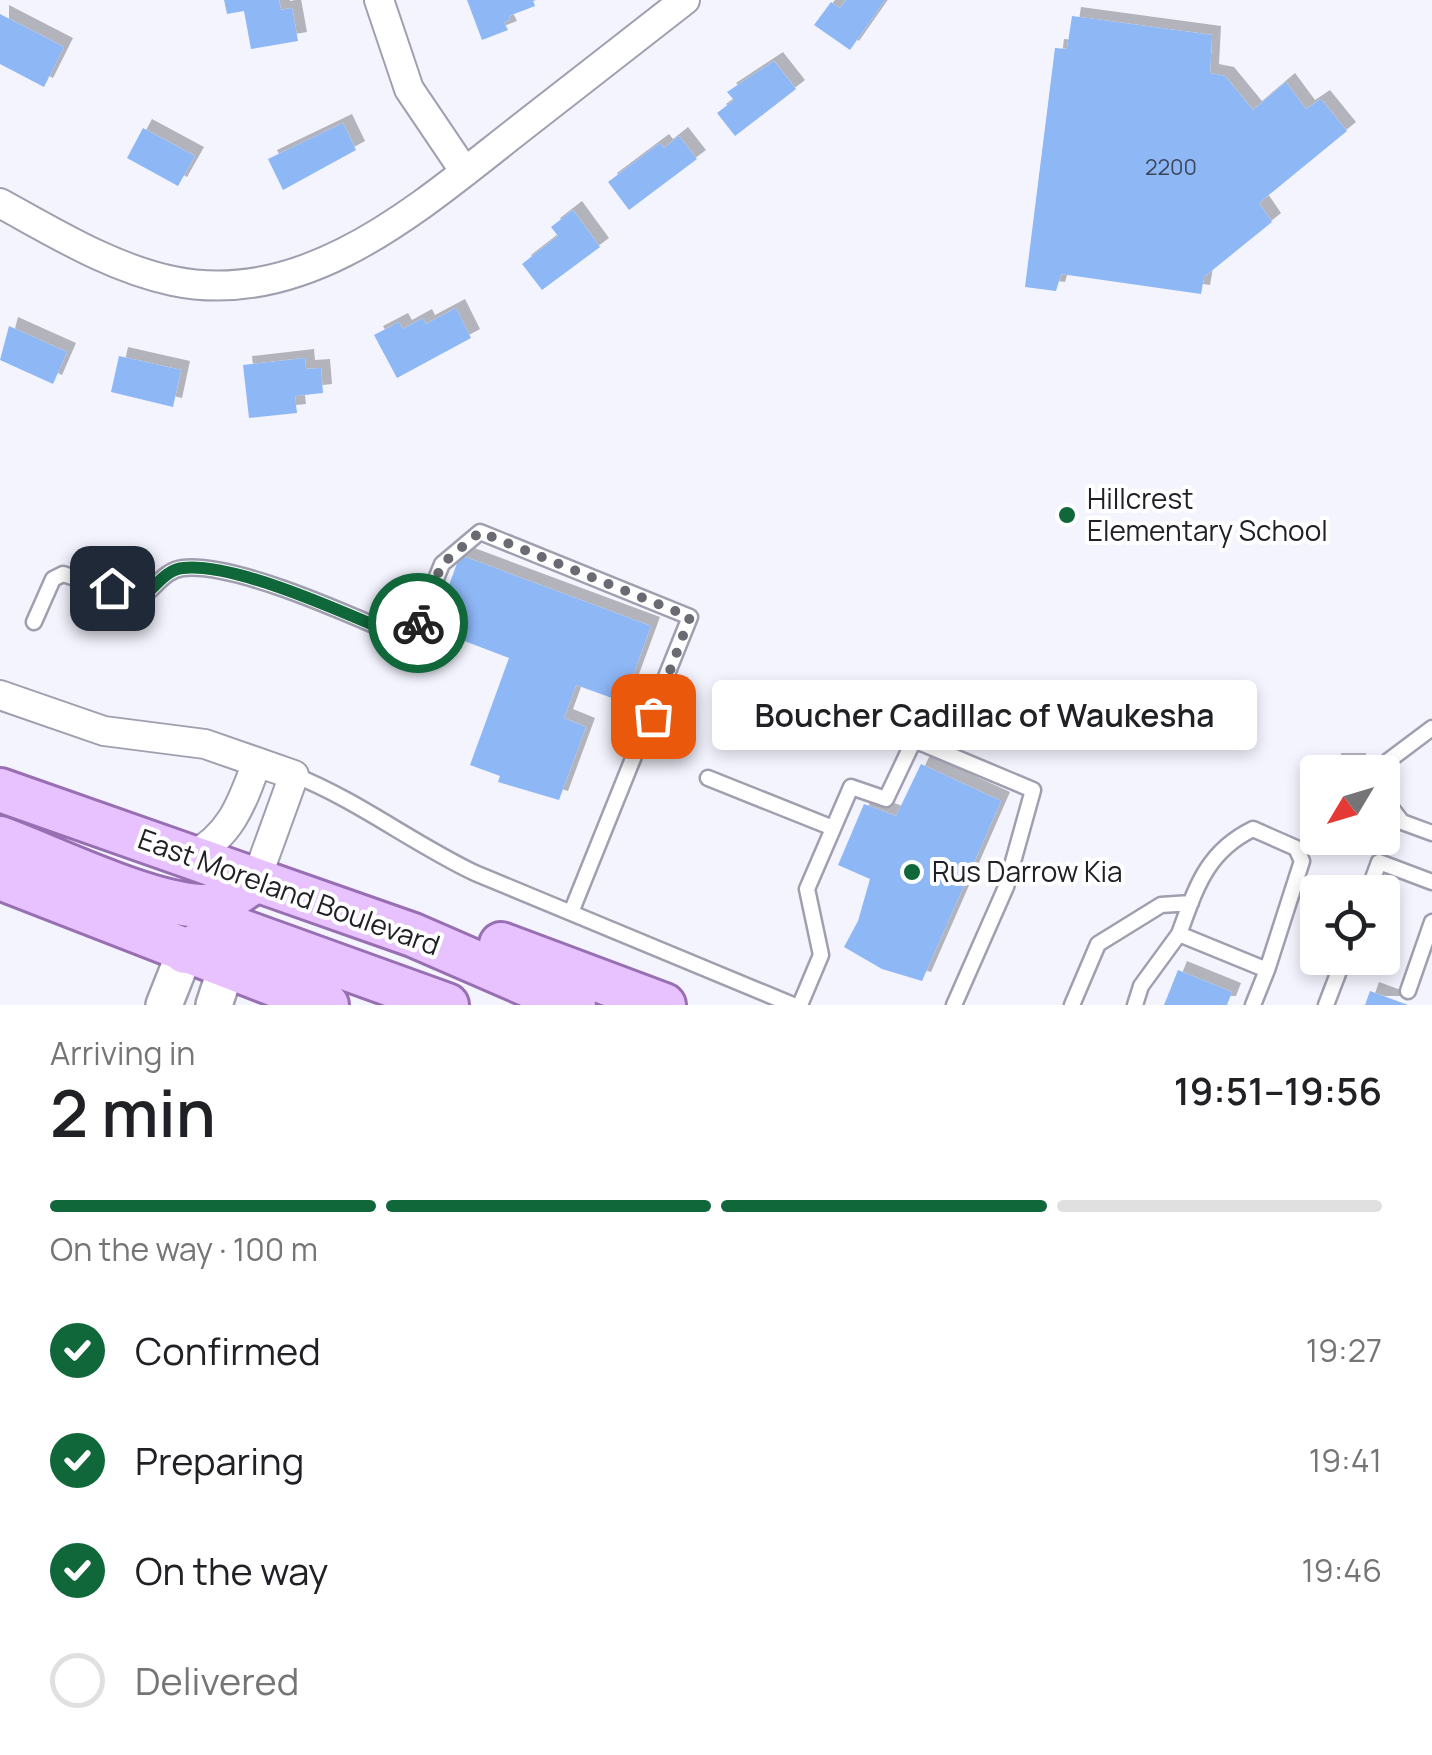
<!DOCTYPE html>
<html lang="en">
<head>
<meta charset="utf-8">
<style>
  :root { --surface:#fff; --page:#f6f6f6; --text:#202124; --muted:#757577; --line:#e0e0e0; --accent:#0f673a }
  body { margin:0; font-family:Manrope,sans-serif; background:var(--page); color:var(--text); height:100vh; display:flex; flex-direction:column; font-size:38px; white-space:nowrap }
  * { box-sizing:border-box; margin:0 }
  p { font-size:32px; color:var(--muted) }
  .icon { flex:none; width:55px; height:55px; fill:none; stroke:currentColor; stroke-width:2; stroke-linecap:round; stroke-linejoin:round }
  .map { position:relative; height:1005px; overflow:hidden }
  .sheet { display:flex; flex-direction:column; background:var(--surface); flex:1 }
  .sheet>* { flex:none }
  .needle { width:65px; rotate:232deg }
  .buttons { position:absolute; left:1300px; top:755px; display:grid; gap:20px }
  .buttons a { display:grid; place-items:center; width:100px; height:100px; border-radius:10px; background:var(--surface); box-shadow:0 5px 15px #0003; font-size:50px }
  .pin { position:absolute; display:grid; place-items:center; width:85px; height:85px; color:#fff; margin:-42px; border-radius:20px; box-shadow:0 5px 15px #0006 }
  .courier { position:absolute; display:grid; place-items:center; width:100px; height:100px; margin:-50px; border:8px solid #0f673a; border-radius:50%; background:#fff; color:#222; box-shadow:0 2px 12px #0007 }
  .bubble { position:absolute; height:70px; border-radius:10px; background:var(--surface); box-shadow:0 5px 15px #0003; font-size:32px; font-weight:600; line-height:70px; text-align:center }
  .headline em { font-style:normal; font-weight:600 }
  .headline div { display:flex; flex-direction:column-reverse }
  .headline { display:flex; align-items:center; justify-content:space-between; height:170px; padding:0 50px }
  h1 { font-size:65px; font-weight:600; line-height:75px }
  .bar { display:grid; grid-template-columns:repeat(4,1fr); gap:15px 10px; align-content:center; height:120px; padding:0 50px }
  .bar i { height:12px; border-radius:8px; background:var(--line) }
  .bar .selected { background:var(--accent) }
  .bar p { grid-column:span 4 }
  ol { padding:0 50px; list-style:none }
  li { display:flex; align-items:center; gap:30px; height:110px }
  li p { margin-inline-start:auto }
  li .icon { padding:10px; border-radius:50%; background:var(--accent); color:#fff; stroke-width:4 }
  li:last-child { color:var(--muted) }
  li i { width:55px; height:55px; border:5px solid var(--line); border-radius:50% }
  .map>svg:first-child { display:block }
  .building { fill:#8eb7f6; filter:url(#shadow) }
  .lines { fill:none; stroke-linecap:round; stroke-linejoin:round }
  .service-casing { stroke:#9f9fb0; stroke-width:19 }
  .minor-casing { stroke:#9f9fb0; stroke-width:32 }
  .tertiary-casing { stroke:#9f9fb0; stroke-width:40 }
  .primary-casing { stroke:#976fb2; stroke-width:48 }
  .service { stroke:#fff; stroke-width:14 }
  .minor { stroke:#fff; stroke-width:28 }
  .tertiary { stroke:#fff; stroke-width:35 }
  .primary { stroke:#e7c2fe; stroke-width:42 }
  .done { stroke:#6a6a72; stroke-width:10; stroke-dasharray:0 18 }
  .route { stroke:#0f673a; stroke-width:12 }
  .poi-dot { fill:#0f673a; stroke:#fff; stroke-width:4 }
  .labels { text-anchor:middle; stroke-width:8; stroke-linejoin:round; paint-order:stroke }
  .number-label { font-size:22px; fill:#3c465a }
  .poi-label { font-size:28px; fill:#202026; stroke:#fff; text-anchor:start }
  .street-label { font-size:28px; fill:#202026; stroke:#fff }
</style>
</head>
<body>
<div class="map">
<svg width="1432" height="1005" viewBox="0 0 1432 1005">
  <defs>
    <filter id="shadow"><feDropShadow dx="9" dy="-9" stdDeviation="0" flood-color="#0004"/></filter>
  </defs>
  <rect width="100%" height="100%" fill="#f4f4ff"/>
  <path class="building" d="M 224,0 L 279,0 L 281,10 L 292,8 L 298,41 L 251,49 L 244,11 L 227,14 Z
    M 467,0 L 533,0 L 535,6 L 509,16 L 510,20 L 504,22 L 508,30 L 482,40 Z
    M 846,0 L 885,0 L 850,50 L 814,25 L 831,2 L 840,8 Z
    M 0,14 L 64,47 L 44,87 L 0,64 Z
    M 1072,16 L 1212,35 L 1210,73 L 1225,76 L 1253,110 L 1286,82 L 1306,109 L 1321,99 L 1347,131 L 1259,203 L 1272,222 L 1204,277 L 1201,294 L 1061,274 L 1056,291 L 1025,287 L 1055,48 L 1067,49 Z
    M 774,61 L 796,89 L 735,136 L 717,113 L 734,100 L 727,92 Z
    M 343,123 L 356,150 L 283,190 L 268,159 Z
    M 143,128 L 195,156 L 178,186 L 127,158 Z
    M 679,136 L 697,159 L 629,210 L 608,182 L 660,143 L 664,148 Z
    M 573,210 L 600,247 L 542,290 L 522,264 L 558,236 L 551,227 Z
    M 456,308 L 471,338 L 397,378 L 374,335 L 399,322 L 403,329 L 423,318 L 426,324 Z
    M 9,326 L 67,352 L 53,384 L 0,360 Z
    M 119,356 L 181,370 L 173,407 L 111,392 Z
    M 305,358 L 306,369 L 321,368 L 323,393 L 295,396 L 297,413 L 249,418 L 243,365 Z
    M 460,555 L 651,626 L 623,702 L 576,685 L 564,718 L 586,727 L 559,800 L 498,782 L 500,776 L 470,765 L 509,658 L 433,629 Z
    M 1332,762 L 1357,762 L 1356,772 L 1332,772 Z
    M 921,764 L 1001,801 L 922,981 L 882,969 L 844,947 L 858,921 L 870,879 L 838,865 L 864,804 L 896,816 Z
    M 1178,970 L 1232,992 L 1227,1005 L 1164,1005 Z
    M 1370,991 L 1408,1005 L 1365,1005 Z"/>
  <g class="lines">
    <defs>
      <path id="service" d="M 34,622 L 53,579 L 63,574 L 139,599 C 155,589 164,570 183,568 C 236,562 355,617 406,639 L 413,636 L 442,564 L 480,532 L 690,617 L 572,910
        M 1382,774 L 1388,761 L 1432,728
        M 294,775 C 359,801 412,843 475,873 L 793,1005
        M 708,778 L 833,828
        M 1382,796 L 1402,822 L 1432,833
        M 1368,892 L 1379,862 L 1432,882
        M 1179,934 C 1196,888 1206,852 1253,829 L 1296,848 L 1302,861 L 1267,970
        M 1408,991 L 1432,922
        M 800,1005 L 821,955 L 807,889 L 851,787 L 886,799 L 914,740 L 1033,790 L 1006,887 L 954,1005
        M 1072,1005 L 1098,944 L 1161,905 L 1191,903
        M 1135,1005 L 1141,986 L 1179,934 L 1267,970 L 1253,1005
        M 1326,1005 L 1344,958"/>
      <path id="minor" d="M 379,0 L 409,89 L 465,172
        M 0,203 C 55,233 111,268 173,281 C 306,309 421,206 517,131 C 573,87 629,44 685,0
        M 0,695 L 104,731 L 205,744 L 294,775 L 256,880
        M 190,857 C 231,836 242,803 257,762"/>
      <path id="tertiary" d="M 164,1005 L 185,952
        M 214,1005 L 234,944"/>
      <path id="primary" d="M 0,790 L 413,935 L 574,1005
        M 0,838 C 54,858 145,903 200,906 C 221,907 239,891 256,880
        M 0,878 L 327,1005
        M 501,944 L 664,1005
        M 185,952 L 219,932 L 239,930 L 447,1005"/>
    </defs>
    <use href="#service" class="service-casing"/>
    <use href="#minor" class="minor-casing"/>
    <use href="#tertiary" class="tertiary-casing"/>
    <use href="#primary" class="primary-casing"/>
    <use href="#service" class="service"/>
    <use href="#minor" class="minor"/>
    <use href="#tertiary" class="tertiary"/>
    <use href="#primary" class="primary"/>
  </g>
  <g class="lines">
    <path class="done" d="M 418,623 L 442,564 L 480,532 L 690,617 L 653,716"/>
    <path class="route" d="M 112,588 L 140,598 C 155,589 164,570 183,568 C 237,562 354,617 406,639 L 418,623"/>
  </g>
  <g class="poi-dot">
    <circle cx="1067" cy="515" r="10"/>
    <circle cx="912" cy="872" r="10"/>
  </g>
  <g class="labels">
    <g class="number-label">
      <text x="1171" y="175">2200</text>
    </g>
    <g class="poi-label">
      <text x="1087" y="509">Hillcrest<tspan x="1087" dy="32">Elementary School</tspan></text>
      <text x="932" y="882">Rus Darrow Kia</text>
    </g>
    <g class="street-label">
      <text transform="translate(289 892) rotate(20)" y="10">East Moreland Boulevard</text>
    </g>
  </g>
</svg>
<div class="buttons">
<a><svg class="needle" viewBox="-14 -14 28 28"><path d="M0-13l5 13h-10z" fill="#e53935"/><path d="M0 13l5-13h-10z" fill="#757577"/></svg></a>
<a><svg class="icon" aria-label="locate" viewBox="0 0 24 24"><circle cx="12" cy="12" r="6"/><path d="M12 2v4M12 18v4M2 12h4M18 12h4"/></svg></a>
</div>
<div class="pin" style="left:653px;top:716px;background:#ea580c"><svg class="icon" aria-label="bag" viewBox="0 0 24 24"><path d="M5 8h14l-1 12H6zM9 8a3 3 0 0 1 6 0"/></svg></div>
<div class="pin" style="left:112px;top:588px;background:#1f2937"><svg class="icon" aria-label="home" viewBox="0 0 24 24"><path d="M3 11l9-7 9 7M6 9v11h12V9"/></svg></div>
<div class="courier" style="left:418px;top:623px"><svg class="icon" aria-label="bike" viewBox="0 0 24 24"><circle cx="6" cy="16" r="4"/><circle cx="18" cy="16" r="4"/><path d="M6 16l4-8h5l3 8M10 8l3 8H6M13 5h3"/></svg></div>
<div class="bubble" style="left:712px;top:680px;width:545px">Boucher Cadillac of Waukesha</div>
</div>
<section class="sheet">
<div class="headline"><div><h1>2 min</h1><p>Arriving in</p></div><em>19:51–19:56</em></div>
<div class="bar"><i class="selected"></i><i class="selected"></i><i class="selected"></i><i></i><p>On the way · 100 m</p></div>
<ol>
<li><svg class="icon" aria-label="check" viewBox="0 0 24 24"><path d="M5 12l5 5 9-10"/></svg>Confirmed<p>19:27</p></li>
<li><svg class="icon" aria-label="check" viewBox="0 0 24 24"><path d="M5 12l5 5 9-10"/></svg>Preparing<p>19:41</p></li>
<li><svg class="icon" aria-label="check" viewBox="0 0 24 24"><path d="M5 12l5 5 9-10"/></svg>On the way<p>19:46</p></li>
<li><i></i>Delivered</li>
</ol>
</section>
</body>
</html>
